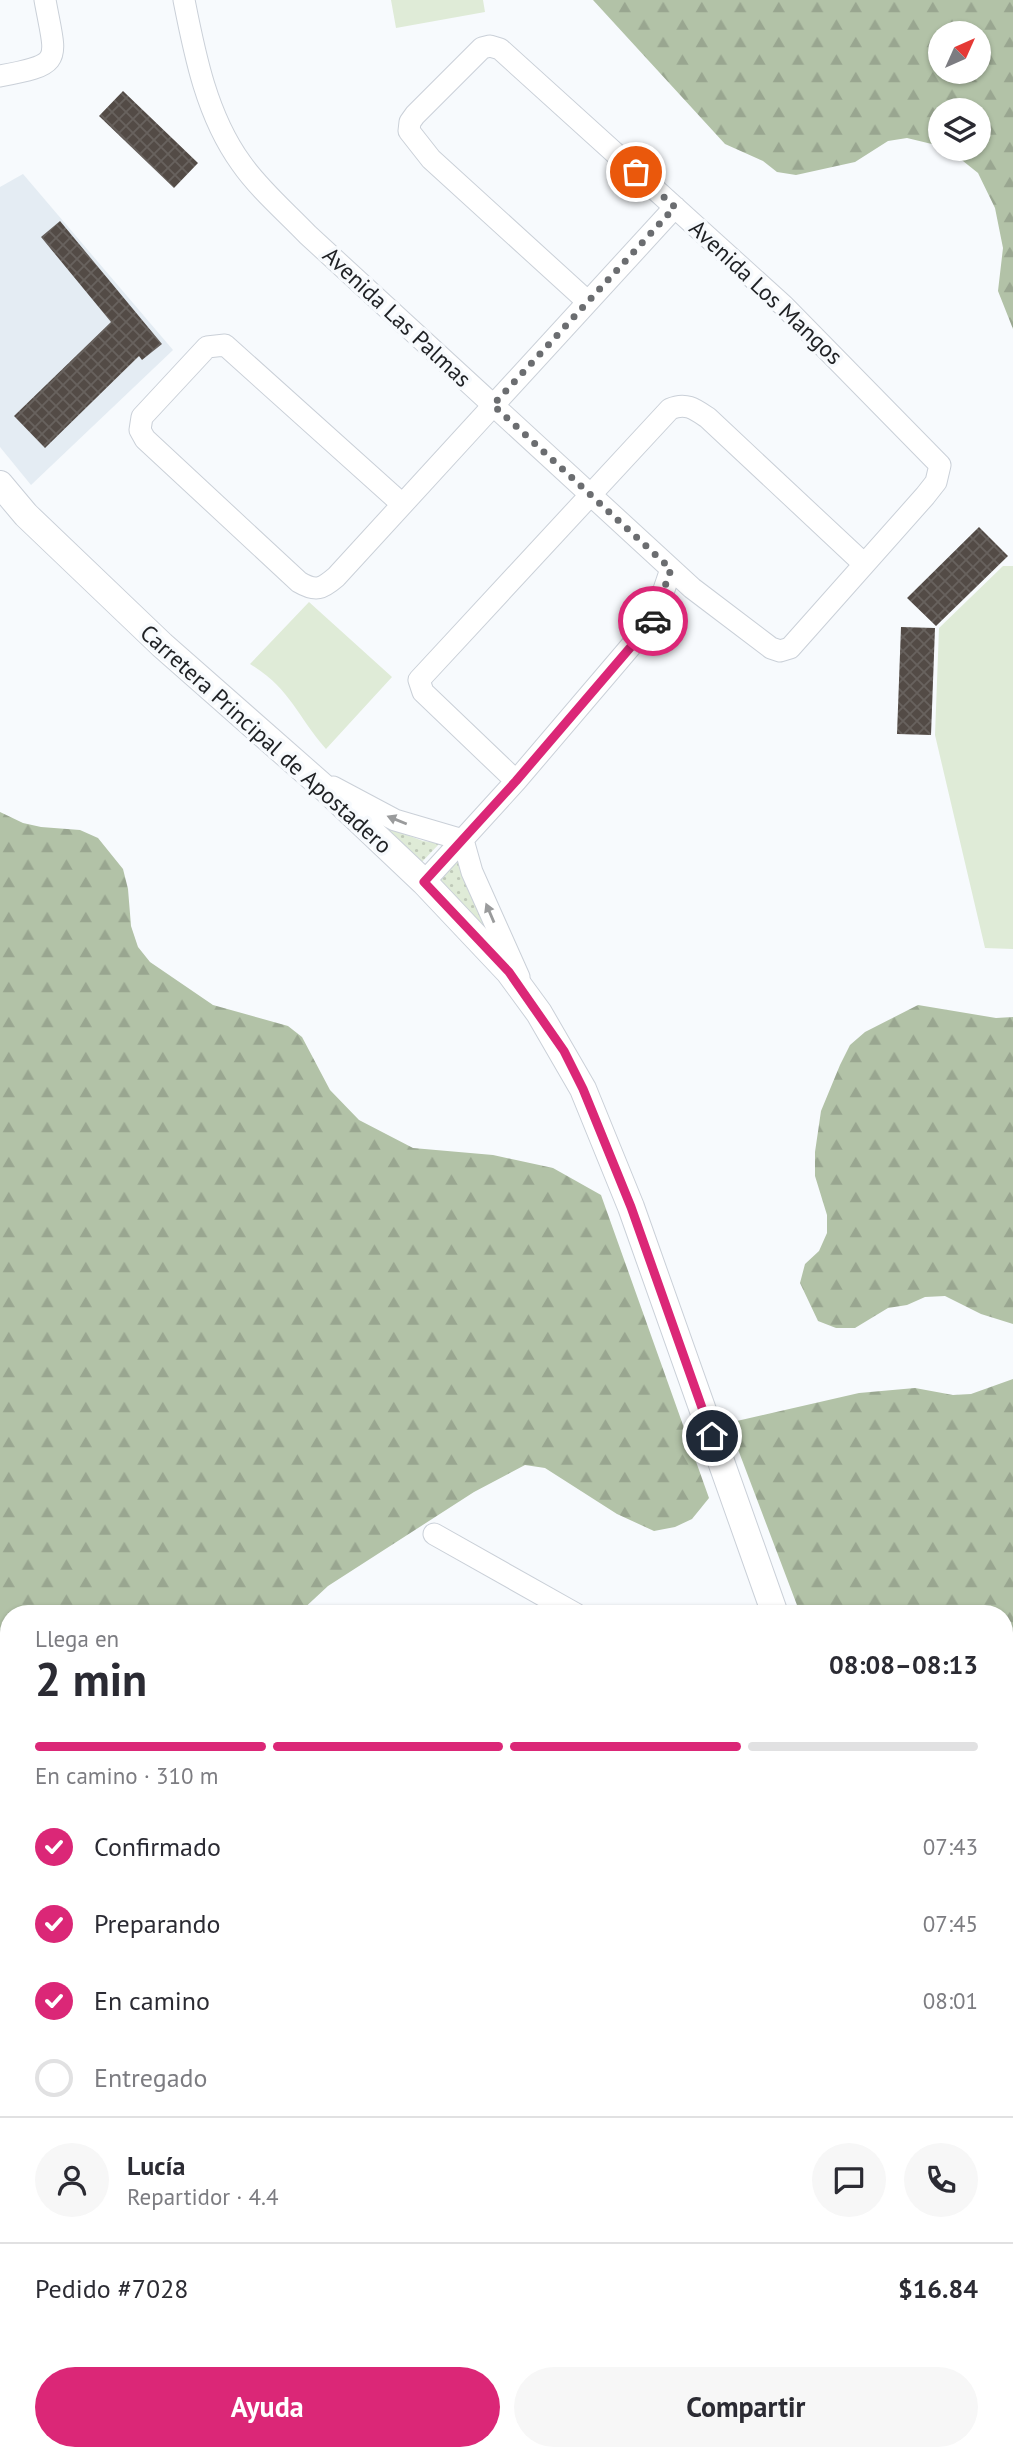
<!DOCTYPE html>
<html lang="es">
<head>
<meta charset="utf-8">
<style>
  :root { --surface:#fff; --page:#f7f7f7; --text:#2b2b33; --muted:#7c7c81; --line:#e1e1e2; --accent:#db2777 }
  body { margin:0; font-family:"PT Sans",sans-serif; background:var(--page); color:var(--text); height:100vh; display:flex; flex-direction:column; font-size:26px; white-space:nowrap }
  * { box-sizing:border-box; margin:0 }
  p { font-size:23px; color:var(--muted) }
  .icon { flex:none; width:38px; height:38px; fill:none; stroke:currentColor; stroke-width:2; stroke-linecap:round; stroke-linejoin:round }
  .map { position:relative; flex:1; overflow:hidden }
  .side { position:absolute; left:0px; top:1605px; width:1013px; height:856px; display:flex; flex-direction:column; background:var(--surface); border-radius:28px 28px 0 0; box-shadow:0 2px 5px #0004 }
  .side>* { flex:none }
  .needle { width:46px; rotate:45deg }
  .controls { position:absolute; left:928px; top:21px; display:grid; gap:14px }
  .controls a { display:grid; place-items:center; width:63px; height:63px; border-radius:50%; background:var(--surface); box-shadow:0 2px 5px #0004; font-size:35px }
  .pin { position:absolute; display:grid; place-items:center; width:60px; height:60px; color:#fff; margin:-30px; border:4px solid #fff; border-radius:50%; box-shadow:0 2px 7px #0007 }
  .courier { position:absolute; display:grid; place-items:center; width:70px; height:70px; margin:-35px; border:5px solid #db2777; border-radius:50%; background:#fff; color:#222; box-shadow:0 2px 9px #0007 }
  .headline em { font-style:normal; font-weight:700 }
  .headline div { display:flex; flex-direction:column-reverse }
  .headline { display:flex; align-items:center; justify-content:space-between; height:119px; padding:0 35px }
  h1 { font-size:46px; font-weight:700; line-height:52px }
  .bar { display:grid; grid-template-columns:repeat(4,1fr); gap:10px 7px; align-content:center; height:84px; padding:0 35px }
  .bar i { height:9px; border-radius:5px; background:var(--line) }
  .bar .current { background:var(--accent) }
  .bar p { grid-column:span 4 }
  .line { display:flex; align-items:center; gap:18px; padding:0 35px; border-top:2px solid var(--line) }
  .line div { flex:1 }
  .round { display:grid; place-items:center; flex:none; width:74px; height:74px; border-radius:37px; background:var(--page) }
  ol { padding:0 35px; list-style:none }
  li { display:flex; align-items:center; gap:21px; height:77px }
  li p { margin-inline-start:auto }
  li .icon { padding:7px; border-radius:50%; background:var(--accent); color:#fff; stroke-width:4 }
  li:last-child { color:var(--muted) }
  li i { width:38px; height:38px; border:4px solid var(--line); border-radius:50% }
  .primary-button { display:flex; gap:14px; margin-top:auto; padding:14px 35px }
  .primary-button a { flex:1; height:80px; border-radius:42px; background:var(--accent); color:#fff; font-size:28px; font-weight:700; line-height:80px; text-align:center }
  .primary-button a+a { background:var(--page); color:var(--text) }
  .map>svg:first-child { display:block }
  .built { fill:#e4ecf3 }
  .grass { fill:url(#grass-dots) }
  .forest { fill:url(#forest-firs); fill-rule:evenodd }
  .park { fill:#dfebd7 }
  .building { fill:url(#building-cross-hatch) }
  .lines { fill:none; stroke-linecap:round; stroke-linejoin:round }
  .minor-casing { stroke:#cad0d8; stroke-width:23 }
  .tertiary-casing { stroke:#cad0d8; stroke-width:28 }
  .minor { stroke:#fff; stroke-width:21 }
  .tertiary { stroke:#fff; stroke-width:26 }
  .oneway { fill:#9a9b9c }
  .done { stroke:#6b6d70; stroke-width:7; stroke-dasharray:0 12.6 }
  .route { stroke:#db2777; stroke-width:9 }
  .labels { text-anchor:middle; stroke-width:7; stroke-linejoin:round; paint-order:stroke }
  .street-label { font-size:23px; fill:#1f2124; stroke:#f7fafd }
</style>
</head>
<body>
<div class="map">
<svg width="1013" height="2459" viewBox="0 0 1013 2459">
  <defs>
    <pattern id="grass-dots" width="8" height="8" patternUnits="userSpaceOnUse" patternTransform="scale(1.75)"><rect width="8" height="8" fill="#dfebd7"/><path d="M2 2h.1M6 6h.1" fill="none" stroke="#bfc9b8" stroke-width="1.8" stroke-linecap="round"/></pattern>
    <pattern id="forest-firs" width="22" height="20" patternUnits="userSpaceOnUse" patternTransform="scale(1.75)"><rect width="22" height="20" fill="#b2c2a7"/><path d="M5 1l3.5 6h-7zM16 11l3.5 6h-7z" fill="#99a690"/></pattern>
    <pattern id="building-cross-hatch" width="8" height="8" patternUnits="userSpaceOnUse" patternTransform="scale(1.75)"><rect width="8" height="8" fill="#534b46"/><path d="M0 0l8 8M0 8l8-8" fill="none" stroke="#68625e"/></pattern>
  </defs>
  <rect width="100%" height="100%" fill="#f7fafd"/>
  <path class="built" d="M 23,174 L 173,350 L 31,485 L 0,447 L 0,187 Z"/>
  <path class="grass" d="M 380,825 L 423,841 L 440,843 L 420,864 Z
    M 457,861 L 491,934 L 439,880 Z"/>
  <path class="forest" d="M 593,0 L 1013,0 L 1013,329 L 998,291 L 1003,248 L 995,208 L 978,173 L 948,149 L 978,149 L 978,110 L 940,110 L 940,146 L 907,138 L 888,141 L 855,162 L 796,175 L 777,172 L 763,161 L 725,144 ZM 940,33 L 978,33 L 978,72 L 940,72 Z
    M 0,812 L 23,823 L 41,827 L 80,830 L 98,838 L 123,869 L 128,889 L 131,926 L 138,947 L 150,962 L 213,1005 L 288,1026 L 302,1037 L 330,1090 L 359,1120 L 413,1148 L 493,1155 L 553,1168 L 601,1195 L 709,1498 L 692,1519 L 675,1527 L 654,1531 L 617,1514 L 545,1468 L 525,1465 L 474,1492 L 328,1586 L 299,1613 L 9,1614 L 9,2311 L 0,2308 Z
    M 918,1005 L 996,1018 L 1013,1017 L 1013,1324 L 981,1314 L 945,1296 L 925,1297 L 907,1305 L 888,1308 L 855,1328 L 836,1328 L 818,1321 L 800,1283 L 805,1264 L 819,1251 L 827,1233 L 827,1215 L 815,1176 L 815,1152 L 821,1111 L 840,1065 L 850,1045 L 865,1032 Z
    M 1013,1379 L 1013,1689 L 1005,1691 L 1004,1614 L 800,1613 L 728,1423 L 859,1393 L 915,1388 L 953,1395 L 971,1394 Z
    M 1004,1928 L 1013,1930 L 1013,2138 L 1004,2118 Z
    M 1004,2213 L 1013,2231 L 1013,2275 L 1005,2279 Z
    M 1013,2414 L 1013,2459 L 938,2459 L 950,2452 L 1004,2452 L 1005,2419 Z
    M 106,2452 L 483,2452 L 495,2459 L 109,2459 Z
    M 545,2452 L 813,2452 L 817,2459 L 535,2459 Z"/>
  <path class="park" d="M 391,0 L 483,0 L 485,12 L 396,28 Z
    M 1003,566 L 1013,566 L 1013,949 L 985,948 L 935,735 L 939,628 Z
    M 309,602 L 392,677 L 326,749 C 297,716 290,688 250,664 Z"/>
  <path class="building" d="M 123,91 L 198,163 L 174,188 L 99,116 Z
    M 60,221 L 162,344 L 142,360 L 139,356 L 45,448 L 14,416 L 111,322 L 41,237 Z
    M 979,527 L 1008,556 L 936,626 L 907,598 Z
    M 901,627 L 935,628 L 931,735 L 897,734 Z"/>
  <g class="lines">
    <defs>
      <path id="minor" d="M 184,0 C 195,56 207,116 241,163 C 259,189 286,212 308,235 L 692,588 L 771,648 L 780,651 L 790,648 L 925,496 L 936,482 L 940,465 L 784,306 L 500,49 L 490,46 L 482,48 L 415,115 L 410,122 L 409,131 L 431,159 L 588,302
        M 0,76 C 65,64 56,61 45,0
        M 402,504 L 225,345 L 207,347 L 142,417 L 140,430 L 145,439 L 299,582 C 316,592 322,589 336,577 L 675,207
        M 516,781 L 423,692 L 419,680 L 670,409 C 686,402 695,409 708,418 L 864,564
        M 333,787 L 395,820 L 463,840 L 472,872 L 519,977
        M 424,882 L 516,781 L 654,619 L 671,569
        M 434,1534 L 576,1614"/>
      <path id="tertiary" d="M 0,484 L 26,515 L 162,645 L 329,792 L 424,882 L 509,972 L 539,1013 L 583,1089 L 631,1207 L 775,1614
        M 1004,2148 L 1013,2168"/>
    </defs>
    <use href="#minor" class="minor-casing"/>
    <use href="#tertiary" class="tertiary-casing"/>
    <use href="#minor" class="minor"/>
    <use href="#tertiary" class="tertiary"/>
  </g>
  <defs><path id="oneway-solid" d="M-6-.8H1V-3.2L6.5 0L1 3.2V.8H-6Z" transform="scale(1.75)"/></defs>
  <g class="oneway">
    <use href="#oneway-solid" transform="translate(397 820) rotate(-158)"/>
    <use href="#oneway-solid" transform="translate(490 913) rotate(-113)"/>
  </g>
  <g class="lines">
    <path class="done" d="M 636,172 L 675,207 L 493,405 L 671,569 L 653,621"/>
    <path class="route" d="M 653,621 L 516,781 L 424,882 L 509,972 L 564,1051 L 583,1089 L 631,1207 L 712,1436"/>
  </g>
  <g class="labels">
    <g class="street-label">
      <text transform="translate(766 292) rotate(43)" y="8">Avenida Los Mangos</text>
      <text transform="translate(397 317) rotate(43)" y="8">Avenida Las Palmas</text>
      <text transform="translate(266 739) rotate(42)" y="8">Carretera Principal de Apostadero</text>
    </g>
  </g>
</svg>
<div class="controls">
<a><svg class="needle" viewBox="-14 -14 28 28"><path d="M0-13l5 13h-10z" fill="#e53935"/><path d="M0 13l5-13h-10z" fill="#7c7c81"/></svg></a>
<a><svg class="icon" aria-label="layers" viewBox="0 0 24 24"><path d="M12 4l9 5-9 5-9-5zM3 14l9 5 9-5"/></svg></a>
</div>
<div class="pin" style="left:636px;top:172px;background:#ea580c"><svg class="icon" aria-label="bag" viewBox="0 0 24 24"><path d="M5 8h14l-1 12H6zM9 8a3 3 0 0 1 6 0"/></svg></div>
<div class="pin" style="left:712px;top:1436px;background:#1f2937"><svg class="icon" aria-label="home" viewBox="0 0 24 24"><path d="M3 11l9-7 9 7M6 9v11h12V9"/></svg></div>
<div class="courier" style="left:653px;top:621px"><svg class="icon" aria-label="car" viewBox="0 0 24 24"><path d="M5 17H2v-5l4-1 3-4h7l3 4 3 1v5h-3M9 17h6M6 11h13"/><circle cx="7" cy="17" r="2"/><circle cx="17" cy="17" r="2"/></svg></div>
<section class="side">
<div class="headline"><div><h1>2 min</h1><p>Llega en</p></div><em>08:08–08:13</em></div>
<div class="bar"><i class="current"></i><i class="current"></i><i class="current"></i><i></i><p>En camino · 310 m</p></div>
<ol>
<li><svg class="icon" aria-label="check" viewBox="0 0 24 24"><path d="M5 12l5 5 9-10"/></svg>Confirmado<p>07:43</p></li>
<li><svg class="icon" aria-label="check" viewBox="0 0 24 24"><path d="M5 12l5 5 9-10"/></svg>Preparando<p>07:45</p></li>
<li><svg class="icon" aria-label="check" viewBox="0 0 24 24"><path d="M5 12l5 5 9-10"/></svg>En camino<p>08:01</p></li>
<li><i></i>Entregado</li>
</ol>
<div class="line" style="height:126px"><a class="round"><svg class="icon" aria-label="person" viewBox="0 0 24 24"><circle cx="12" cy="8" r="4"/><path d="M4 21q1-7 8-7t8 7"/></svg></a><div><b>Lucía</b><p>Repartidor · 4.4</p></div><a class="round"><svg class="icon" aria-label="chat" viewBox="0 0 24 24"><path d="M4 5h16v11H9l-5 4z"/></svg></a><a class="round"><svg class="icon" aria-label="phone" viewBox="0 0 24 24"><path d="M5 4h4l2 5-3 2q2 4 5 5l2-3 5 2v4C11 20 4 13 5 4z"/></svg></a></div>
<div class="line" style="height:91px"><div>Pedido #7028</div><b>$16.84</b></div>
<div class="primary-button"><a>Ayuda</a><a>Compartir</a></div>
</section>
</div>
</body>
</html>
